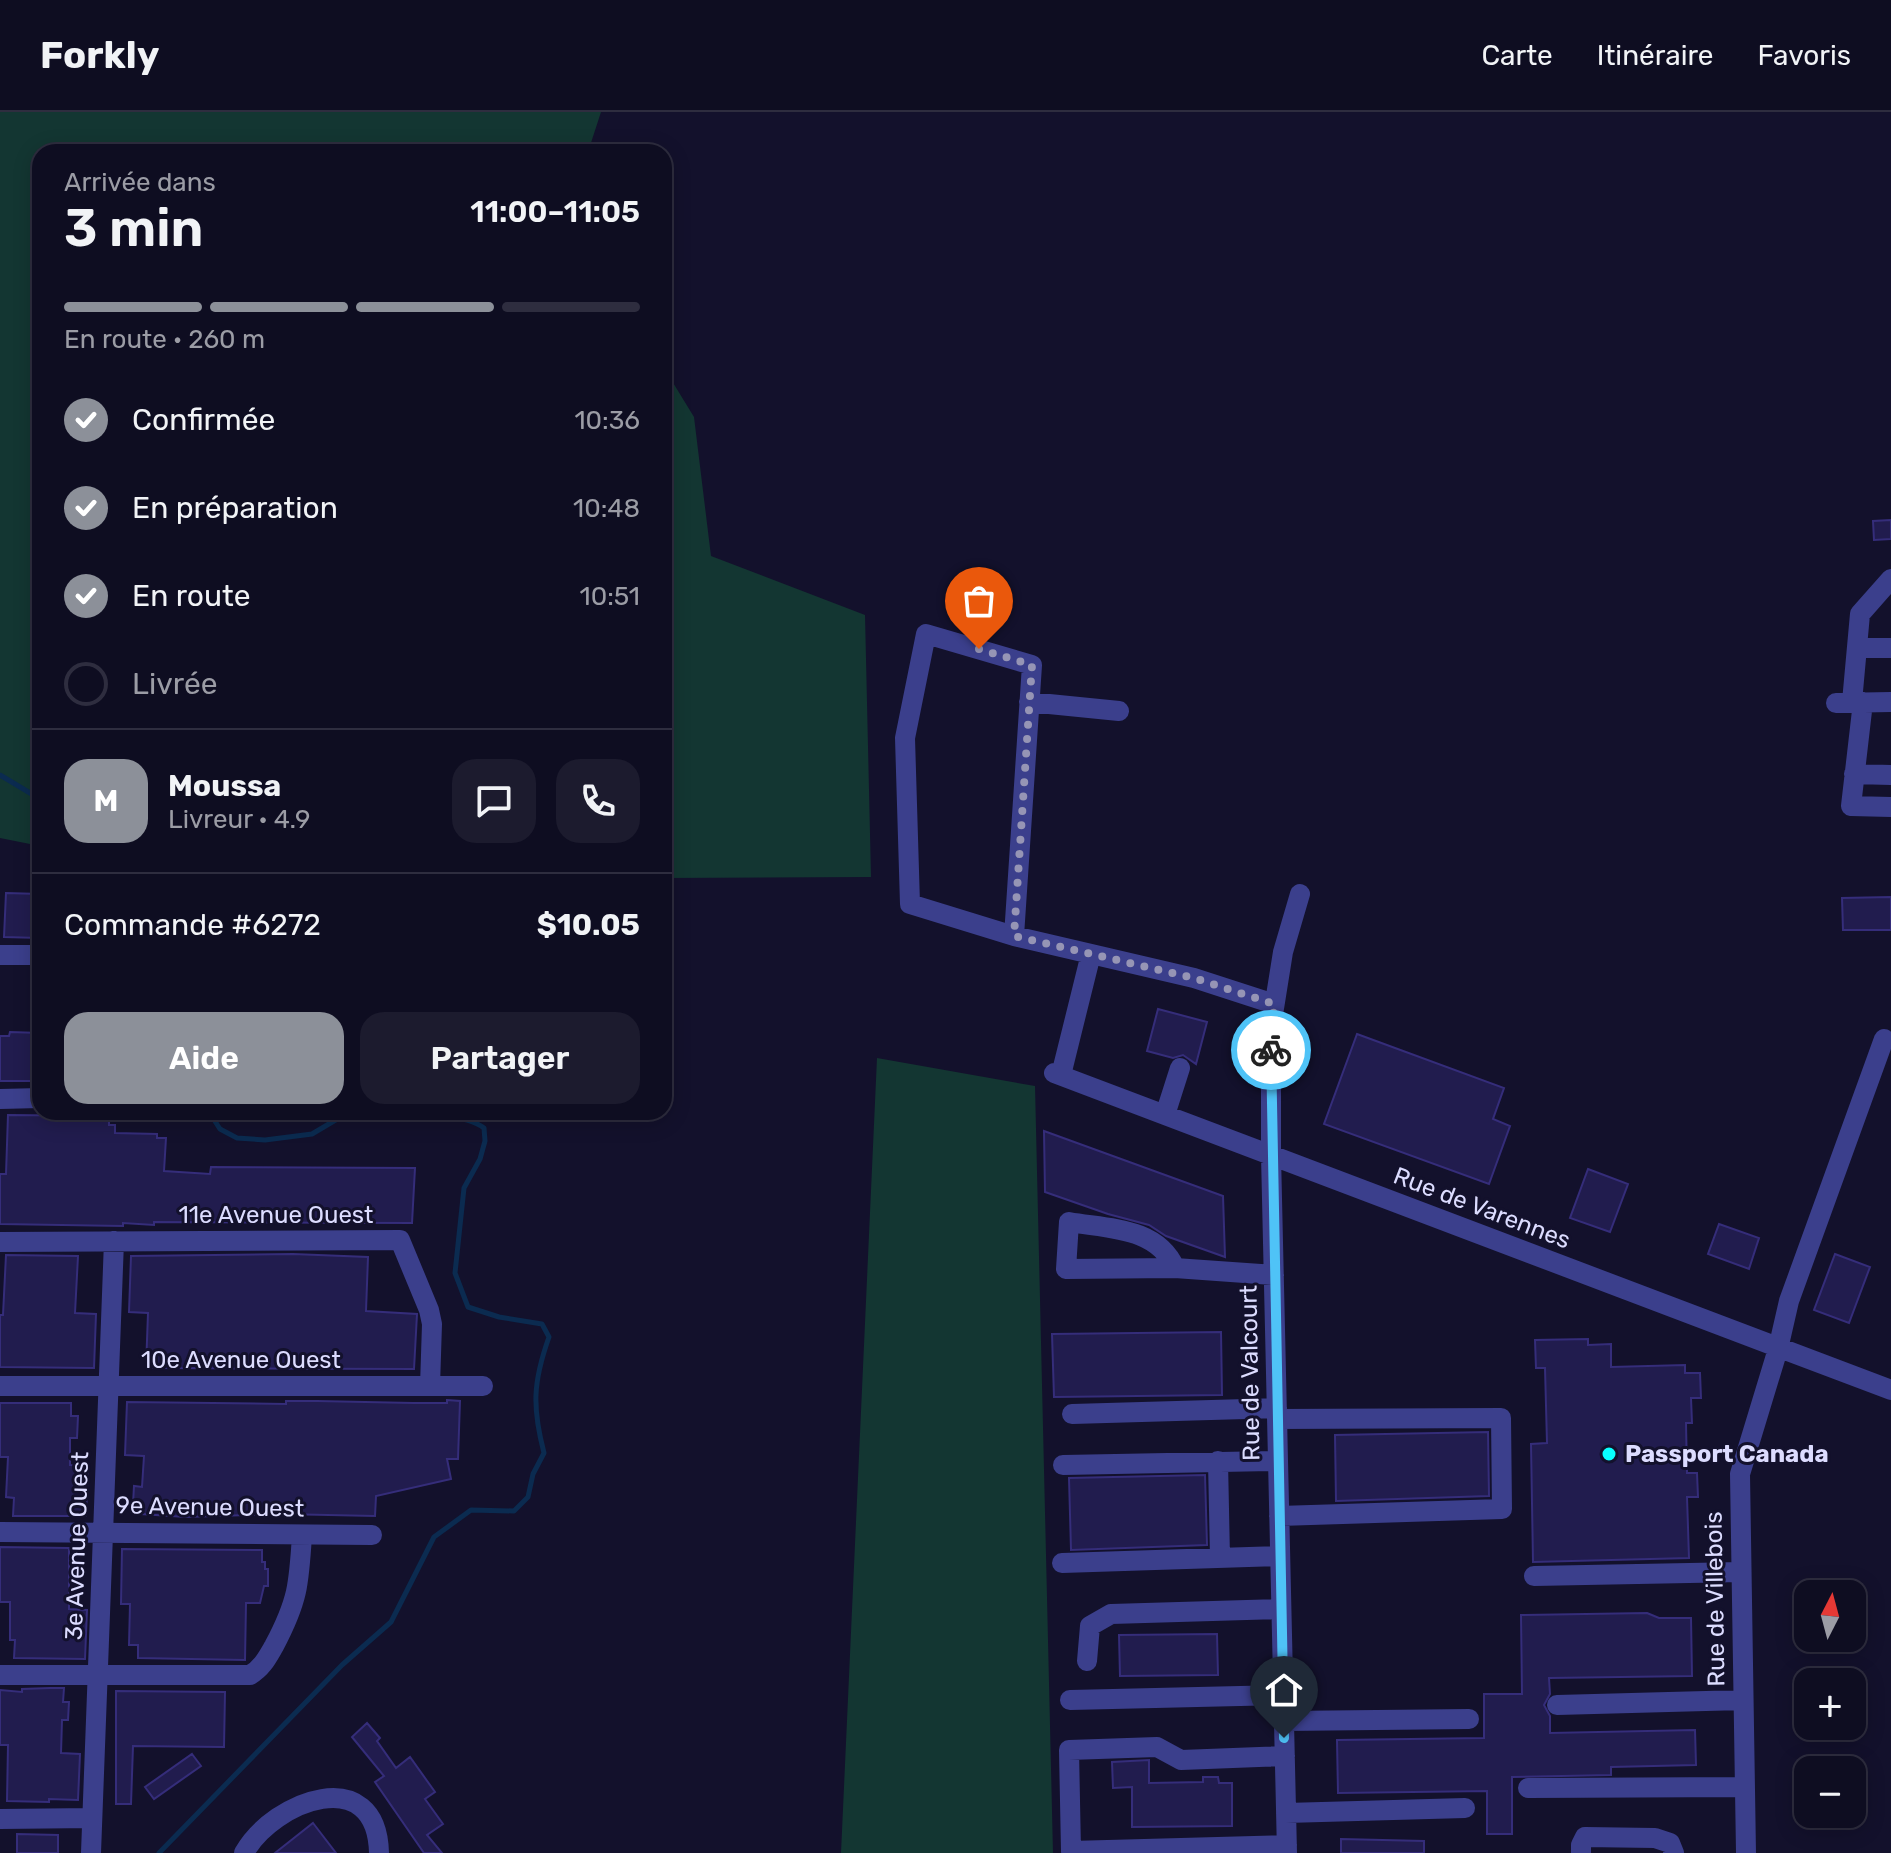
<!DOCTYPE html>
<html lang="fr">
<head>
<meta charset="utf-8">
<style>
  :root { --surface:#0e0d21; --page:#1c1b2e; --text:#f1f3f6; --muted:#9b9ca5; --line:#2e2d3f; --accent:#8c9099 }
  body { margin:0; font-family:Rubik,sans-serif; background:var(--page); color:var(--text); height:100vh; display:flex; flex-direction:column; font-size:30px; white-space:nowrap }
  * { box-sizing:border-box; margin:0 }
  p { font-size:26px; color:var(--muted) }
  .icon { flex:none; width:44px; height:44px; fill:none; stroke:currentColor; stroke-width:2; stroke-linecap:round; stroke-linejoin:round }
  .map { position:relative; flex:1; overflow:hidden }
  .drawer { position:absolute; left:32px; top:32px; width:640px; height:976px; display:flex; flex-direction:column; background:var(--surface); border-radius:24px; box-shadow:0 4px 20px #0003,0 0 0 2px var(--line) }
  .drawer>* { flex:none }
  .needle { width:52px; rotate:6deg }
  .buttons { position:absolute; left:1794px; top:1468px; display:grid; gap:16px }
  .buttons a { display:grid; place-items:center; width:72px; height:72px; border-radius:16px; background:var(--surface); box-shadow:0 4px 20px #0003,0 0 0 2px var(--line); font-size:40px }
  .pin { position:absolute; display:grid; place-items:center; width:68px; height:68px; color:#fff; margin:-82px -34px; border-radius:50% 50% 50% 0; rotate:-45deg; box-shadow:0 0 8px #0007 }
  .pin .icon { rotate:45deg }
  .courier { position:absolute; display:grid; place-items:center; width:80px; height:80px; margin:-40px; border:6px solid #4fc3f7; border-radius:50%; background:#fff; color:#222; box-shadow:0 2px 10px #0007 }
  .head em { font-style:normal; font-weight:600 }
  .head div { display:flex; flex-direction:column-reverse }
  .head { display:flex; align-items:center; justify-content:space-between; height:136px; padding:0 32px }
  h1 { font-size:52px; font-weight:600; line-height:60px }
  .bar { display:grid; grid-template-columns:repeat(4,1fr); gap:12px 8px; align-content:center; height:96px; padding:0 32px }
  .bar i { height:10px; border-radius:6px; background:var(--line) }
  .bar .current { background:var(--accent) }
  .bar p { grid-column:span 4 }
  .line { display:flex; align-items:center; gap:20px; padding:0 32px; border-top:2px solid var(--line) }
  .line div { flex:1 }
  .round { display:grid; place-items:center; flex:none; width:84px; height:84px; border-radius:24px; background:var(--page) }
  ol { padding:0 32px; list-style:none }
  li { display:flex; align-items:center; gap:24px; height:88px }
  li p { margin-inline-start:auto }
  li .icon { padding:8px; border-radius:50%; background:var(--accent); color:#fff; stroke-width:4 }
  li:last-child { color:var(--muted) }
  li i { width:44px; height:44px; border:4px solid var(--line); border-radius:50% }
  .button { display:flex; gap:16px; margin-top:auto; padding:16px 32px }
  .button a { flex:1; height:92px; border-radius:24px; background:var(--accent); color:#fff; font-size:32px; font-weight:600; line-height:92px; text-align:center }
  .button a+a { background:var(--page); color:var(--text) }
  header { display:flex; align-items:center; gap:48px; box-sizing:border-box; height:112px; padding:0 40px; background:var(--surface); border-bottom:2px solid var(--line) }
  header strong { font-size:38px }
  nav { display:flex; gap:44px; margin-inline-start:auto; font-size:28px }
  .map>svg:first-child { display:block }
  .green { fill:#133632 }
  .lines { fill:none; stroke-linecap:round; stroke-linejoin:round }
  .stream { stroke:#0b2b50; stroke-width:5 }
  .building { fill:#211c4e; stroke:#352d7a; stroke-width:2 }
  .minor { stroke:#3b3f8c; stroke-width:20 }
  .done { stroke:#9695b5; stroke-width:8; stroke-dasharray:0 14.4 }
  .route { stroke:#4fc3f7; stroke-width:10 }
  .poi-dot { fill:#08ffff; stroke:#13112c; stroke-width:3 }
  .labels { text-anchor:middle; stroke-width:6; stroke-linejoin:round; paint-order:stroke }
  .street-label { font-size:24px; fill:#dcdcff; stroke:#13112c }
  .poi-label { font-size:24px; font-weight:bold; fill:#dcdcff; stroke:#13112c; text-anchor:start }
</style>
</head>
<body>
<header>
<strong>Forkly</strong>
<nav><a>Carte</a><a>Itinéraire</a><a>Favoris</a></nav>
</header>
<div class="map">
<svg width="1891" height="1741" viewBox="0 0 1891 1741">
  <rect width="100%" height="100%" fill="#13112c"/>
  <path class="green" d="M 0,0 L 601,0 L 588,40 L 40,40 L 40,734 L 0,726 Z
    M 664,256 L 694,305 L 711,444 L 865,503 L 871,765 L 664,766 Z
    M 877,946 L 1035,974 L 1053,1741 L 841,1741 Z"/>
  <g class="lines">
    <path class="stream" d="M 0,663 L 40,687
      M 209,1000 L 220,1017 L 237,1026 L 265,1028 L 312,1022 L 349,1000
      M 159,1741 L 342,1553 L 391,1510 L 434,1425 L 471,1398 L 514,1399 L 528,1385 L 533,1362 L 544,1341 C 532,1295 533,1270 549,1225 L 542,1212 L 499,1205 L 468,1195 L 455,1161 L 464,1076 L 480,1047 L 485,1029 L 484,1016 C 467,1003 444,1007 424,1000"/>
  </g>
  <path class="building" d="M 1891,408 L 1891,427 L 1874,428 L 1873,409 Z
    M 6,781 L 40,782 L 40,826 L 4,825 Z
    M 1891,785 L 1891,818 L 1843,818 L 1842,786 Z
    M 1158,897 L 1207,910 L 1196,952 L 1183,943 L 1173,946 L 1147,939 Z
    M 10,920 L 40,921 L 40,969 L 0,969 L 0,924 L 9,924 Z
    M 1357,922 L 1504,976 L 1493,1007 L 1510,1014 L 1489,1072 L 1324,1012 Z
    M 8,1003 L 109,1004 L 109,1013 L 115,1013 L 115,1021 L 157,1022 L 157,1026 L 166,1026 L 164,1059 L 210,1062 L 211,1055 L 415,1056 L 412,1111 L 154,1110 L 154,1113 L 123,1111 L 123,1114 L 0,1112 L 0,1062 L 6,1062 Z
    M 1044,1019 L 1223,1084 L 1225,1145 L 1166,1124 L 1149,1113 L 1108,1102 L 1045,1080 Z
    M 1588,1057 L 1628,1072 L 1610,1120 L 1570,1106 Z
    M 1719,1112 L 1759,1126 L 1749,1157 L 1708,1142 Z
    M 293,1142 L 368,1145 L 366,1199 L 417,1202 L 414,1257 L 146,1256 L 148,1201 L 129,1200 L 131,1144 Z
    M 1835,1142 L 1870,1155 L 1849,1211 L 1814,1198 Z
    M 6,1143 L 78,1144 L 75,1201 L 96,1202 L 94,1256 L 0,1255 L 0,1203 L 3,1203 Z
    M 1221,1220 L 1222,1283 L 1054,1285 L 1052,1222 Z
    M 1588,1227 L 1588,1233 L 1611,1232 L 1611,1255 L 1685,1253 L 1685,1261 L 1700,1261 L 1701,1286 L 1691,1286 L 1692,1311 L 1686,1311 L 1687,1361 L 1697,1361 L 1698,1385 L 1687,1385 L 1689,1446 L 1533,1450 L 1531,1332 L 1547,1331 L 1545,1256 L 1536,1256 L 1535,1228 Z
    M 447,1288 L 460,1289 L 458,1347 L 447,1347 L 451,1367 L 376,1384 L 375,1404 L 281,1402 L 186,1405 L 141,1402 L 141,1392 L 133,1392 L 134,1374 L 142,1375 L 144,1344 L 125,1343 L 127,1290 L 286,1292 L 286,1289 L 317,1289 L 413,1291 L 447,1291 Z
    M 0,1291 L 71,1291 L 71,1304 L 78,1304 L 77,1326 L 70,1326 L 70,1353 L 88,1354 L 86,1404 L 13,1404 L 14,1386 L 6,1385 L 8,1345 L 0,1345 Z
    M 1488,1320 L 1489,1384 L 1336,1389 L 1335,1323 Z
    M 1205,1363 L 1207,1433 L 1071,1438 L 1069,1366 Z
    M 0,1435 L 69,1436 L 69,1497 L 87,1498 L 85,1547 L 14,1546 L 15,1528 L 10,1528 L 10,1490 L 0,1490 Z
    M 122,1437 L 262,1438 L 262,1450 L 265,1450 L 265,1457 L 268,1457 L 268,1474 L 264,1474 L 260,1491 L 246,1491 L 245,1548 L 138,1546 L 138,1533 L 129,1533 L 130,1492 L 121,1492 Z
    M 1647,1501 L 1659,1506 L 1691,1506 L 1692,1564 L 1549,1566 L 1550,1582 L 1544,1593 L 1550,1604 L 1550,1621 L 1695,1618 L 1696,1653 L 1611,1655 L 1611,1663 L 1512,1665 L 1512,1722 L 1487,1722 L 1487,1679 L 1338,1681 L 1337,1628 L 1484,1626 L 1484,1582 L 1522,1582 L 1521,1503 Z
    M 1217,1522 L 1218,1563 L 1120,1564 L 1119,1523 Z
    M 50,1576 L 64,1576 L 63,1590 L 69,1590 L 68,1608 L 62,1608 L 61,1641 L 80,1642 L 78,1688 L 49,1687 L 49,1690 L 7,1689 L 8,1633 L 0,1633 L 0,1578 L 22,1580 L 22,1577 Z
    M 116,1579 L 225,1580 L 224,1635 L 133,1634 L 131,1692 L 116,1692 Z
    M 367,1611 L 380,1626 L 377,1629 L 396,1656 L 410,1645 L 435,1680 L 425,1687 L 443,1712 L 427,1723 L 442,1741 L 424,1741 L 375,1670 L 384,1664 L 352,1625 Z
    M 192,1642 L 201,1654 L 154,1687 L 145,1675 Z
    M 1149,1648 L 1149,1671 L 1203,1670 L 1203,1665 L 1218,1665 L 1219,1671 L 1232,1671 L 1232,1714 L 1132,1715 L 1132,1675 L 1113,1676 L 1112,1650 Z
    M 313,1711 L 336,1741 L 275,1741 Z
    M 17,1722 L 58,1723 L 58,1741 L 17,1741 Z
    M 1341,1727 L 1424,1729 L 1424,1741 L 1341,1741 Z"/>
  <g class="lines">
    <path class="minor" d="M 1857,536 L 1891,536
      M 1029,590 L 1119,599
      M 1852,590 L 1860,502 L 1891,467
      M 1863,590 L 1851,694 L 1891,695
      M 1836,591 L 1891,590
      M 1854,662 L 1891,663
      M 1014,824 L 1032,553 L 926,522 L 905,626 L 910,792 L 1014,824 L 1194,866 L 1274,892
      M 0,843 L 40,843
      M 1054,961 L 1891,1278
      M 1061,963 L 1091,842
      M 0,987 L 40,986
      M 1165,1003 L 1180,956
      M 0,1130 L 400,1128 L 429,1198 L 432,1212 L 430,1274
      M 1175,1156 C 1157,1115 1109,1117 1069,1110 L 1066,1157 L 1175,1156 L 1274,1163
      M 0,1274 L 483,1274
      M 1072,1302 L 1277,1296
      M 1277,1307 L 1501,1306 L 1502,1397 L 1279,1404
      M 1218,1349 L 1220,1446
      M 1063,1353 L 1278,1349
      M 0,1420 L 372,1423
      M 1062,1451 L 1280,1444
      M 1534,1464 L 1741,1460
      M 1087,1549 L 1090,1514 L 1111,1502 L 1281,1497
      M 0,1563 L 250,1563 C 262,1556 267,1546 274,1534 C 298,1489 299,1472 302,1423
      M 1070,1588 L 1283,1583
      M 1557,1593 L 1743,1588
      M 1284,1609 L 1469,1607
      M 1285,1644 L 1181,1648 L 1157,1635 L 1069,1638 L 1071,1739 L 1287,1733
      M 1528,1676 L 1745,1675
      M 1286,1701 L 1465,1696
      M 0,1707 L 92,1706
      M 91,1741 L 114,1129
      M 244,1741 C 274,1688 377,1650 379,1741
      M 1287,1741 L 1271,1043 L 1271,915 L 1283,840 L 1300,782
      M 1581,1741 L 1581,1733 L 1585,1725 L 1655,1726 L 1670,1731 L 1674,1741
      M 1746,1741 L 1740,1362 L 1778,1237 L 1789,1189 L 1884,927"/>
  </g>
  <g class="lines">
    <path class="done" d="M 979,537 L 1032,553 L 1014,824 L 1194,866 L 1274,892 L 1271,938"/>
    <path class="route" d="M 1271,938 L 1284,1626"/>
  </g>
  <circle class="poi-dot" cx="1609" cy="1342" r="8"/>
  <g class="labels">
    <g class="street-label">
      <text transform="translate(1482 1096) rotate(21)" y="8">Rue de Varennes</text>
      <text x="276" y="1111">11e Avenue Ouest</text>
      <text x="241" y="1256">10e Avenue Ouest</text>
      <text transform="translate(1250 1261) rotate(-91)" y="8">Rue de Valcourt</text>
      <text transform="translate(210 1395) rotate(1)" y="8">9e Avenue Ouest</text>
      <text transform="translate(77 1434) rotate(-88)" y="8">3e Avenue Ouest</text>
      <text transform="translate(1715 1487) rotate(-91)" y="8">Rue de Villebois</text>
    </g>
    <g class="poi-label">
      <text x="1625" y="1350">Passport Canada</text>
    </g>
  </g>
</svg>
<div class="buttons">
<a><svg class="needle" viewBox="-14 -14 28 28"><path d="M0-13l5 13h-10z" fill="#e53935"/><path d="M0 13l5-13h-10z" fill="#9b9ca5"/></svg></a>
<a>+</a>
<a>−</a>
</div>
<div class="pin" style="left:979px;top:537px;background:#ea580c"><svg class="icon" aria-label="bag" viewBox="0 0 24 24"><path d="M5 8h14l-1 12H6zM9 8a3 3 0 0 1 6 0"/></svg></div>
<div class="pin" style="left:1284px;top:1626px;background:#1f2937"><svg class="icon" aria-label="home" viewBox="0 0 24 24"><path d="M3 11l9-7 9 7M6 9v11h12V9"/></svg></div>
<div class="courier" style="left:1271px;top:938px"><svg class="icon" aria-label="bike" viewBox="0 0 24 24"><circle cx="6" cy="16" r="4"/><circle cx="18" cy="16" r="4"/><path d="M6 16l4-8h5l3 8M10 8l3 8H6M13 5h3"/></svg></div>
<section class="drawer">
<div class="head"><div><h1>3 min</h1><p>Arrivée dans</p></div><em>11:00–11:05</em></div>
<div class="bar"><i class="current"></i><i class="current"></i><i class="current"></i><i></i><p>En route · 260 m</p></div>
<ol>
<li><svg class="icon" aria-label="check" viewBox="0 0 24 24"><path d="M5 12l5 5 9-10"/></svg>Confirmée<p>10:36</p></li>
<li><svg class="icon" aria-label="check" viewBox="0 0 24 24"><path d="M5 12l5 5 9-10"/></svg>En préparation<p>10:48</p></li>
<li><svg class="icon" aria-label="check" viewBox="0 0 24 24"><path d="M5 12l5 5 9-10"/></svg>En route<p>10:51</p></li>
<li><i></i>Livrée</li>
</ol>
<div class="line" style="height:144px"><b class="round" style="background:var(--accent);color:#fff">M</b><div><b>Moussa</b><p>Livreur · 4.9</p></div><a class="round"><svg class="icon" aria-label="chat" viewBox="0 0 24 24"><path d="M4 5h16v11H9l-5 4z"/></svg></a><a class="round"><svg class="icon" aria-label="phone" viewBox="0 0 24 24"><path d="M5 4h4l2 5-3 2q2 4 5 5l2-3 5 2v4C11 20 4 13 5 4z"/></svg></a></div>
<div class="line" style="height:104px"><div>Commande #6272</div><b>$10.05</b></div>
<div class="button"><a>Aide</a><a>Partager</a></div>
</section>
</div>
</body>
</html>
